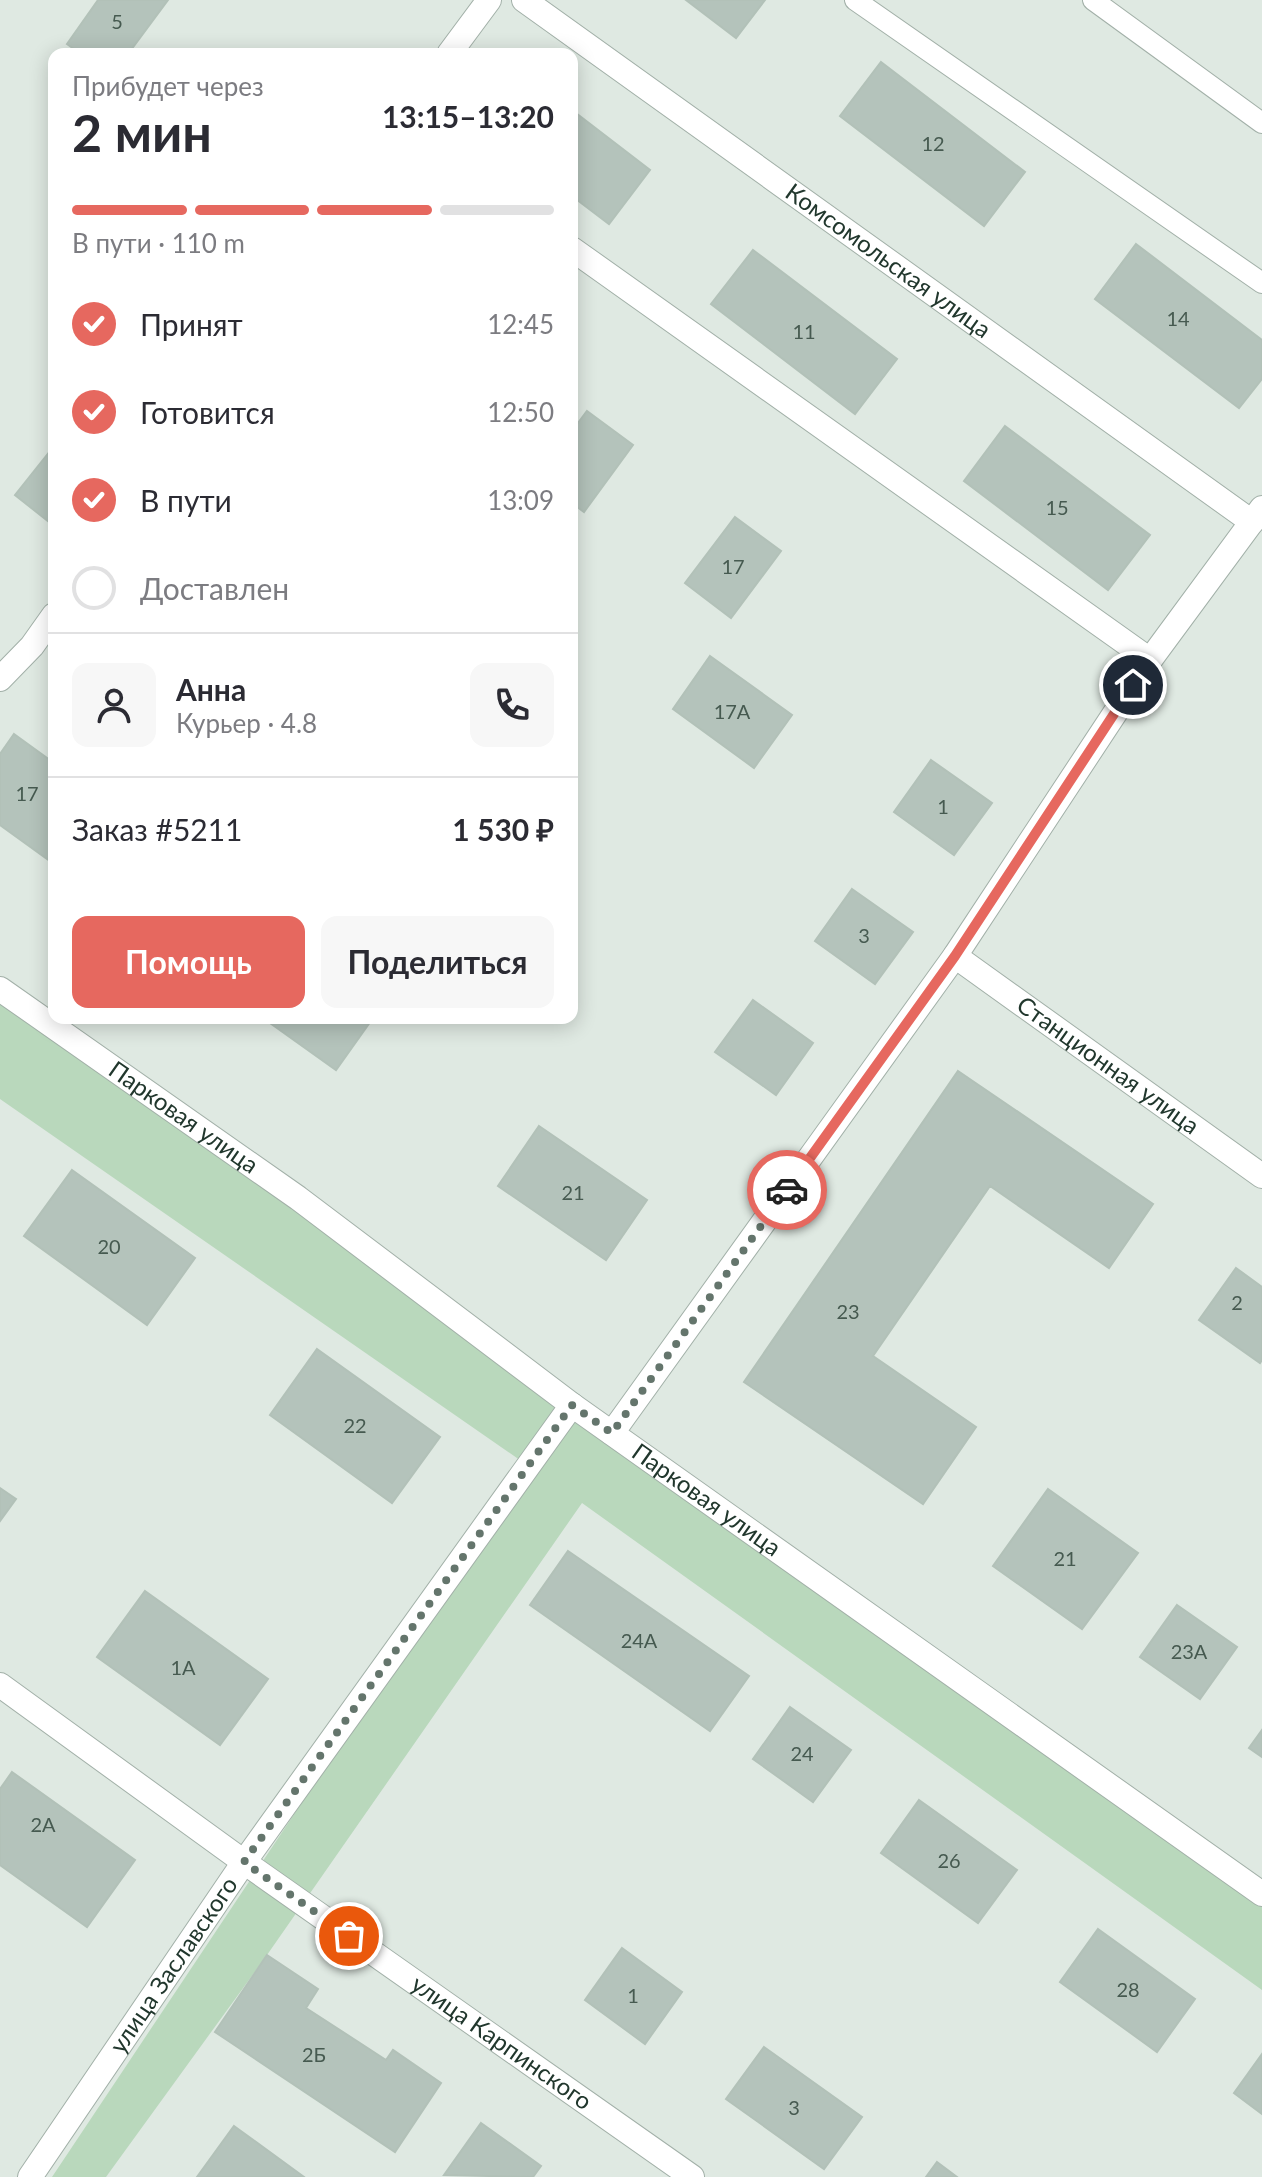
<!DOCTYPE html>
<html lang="ru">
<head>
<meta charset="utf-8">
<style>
  :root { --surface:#fff; --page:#f7f7f7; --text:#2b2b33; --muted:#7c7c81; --line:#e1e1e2; --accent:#e6685f }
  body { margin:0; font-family:Lato,sans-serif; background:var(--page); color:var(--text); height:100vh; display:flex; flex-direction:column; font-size:30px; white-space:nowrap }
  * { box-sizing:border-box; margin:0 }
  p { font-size:26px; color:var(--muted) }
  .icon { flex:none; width:44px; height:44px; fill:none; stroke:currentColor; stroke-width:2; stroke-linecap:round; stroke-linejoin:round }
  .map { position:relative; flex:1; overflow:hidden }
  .side { position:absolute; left:48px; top:48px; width:530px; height:976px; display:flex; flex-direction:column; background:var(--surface); border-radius:16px; box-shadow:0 4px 20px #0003 }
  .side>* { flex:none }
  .pin { position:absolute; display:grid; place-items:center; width:68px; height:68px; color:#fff; margin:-34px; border:4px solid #fff; border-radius:50%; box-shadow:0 2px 8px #0007 }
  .courier { position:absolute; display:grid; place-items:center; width:80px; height:80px; margin:-40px; border:6px solid #e6685f; border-radius:50%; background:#fff; color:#222; box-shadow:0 2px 10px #0007 }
  .overview em { font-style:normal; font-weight:700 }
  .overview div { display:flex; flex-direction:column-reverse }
  .overview { display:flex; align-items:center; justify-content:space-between; height:136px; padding:0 24px }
  h1 { font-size:52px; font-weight:700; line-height:60px }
  .bar { display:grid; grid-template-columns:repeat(4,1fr); gap:12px 8px; align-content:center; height:96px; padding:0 24px }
  .bar i { height:10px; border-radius:6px; background:var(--line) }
  .bar .selected { background:var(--accent) }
  .bar p { grid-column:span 4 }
  .line { display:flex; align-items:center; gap:20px; padding:0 24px; border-top:2px solid var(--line) }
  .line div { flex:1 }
  .round { display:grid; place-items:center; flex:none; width:84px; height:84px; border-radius:16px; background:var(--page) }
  ol { padding:0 24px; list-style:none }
  li { display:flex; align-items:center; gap:24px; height:88px }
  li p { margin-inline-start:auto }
  li .icon { padding:8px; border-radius:50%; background:var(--accent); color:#fff; stroke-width:4 }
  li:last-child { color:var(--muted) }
  li i { width:44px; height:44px; border:4px solid var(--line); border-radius:50% }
  .cta { display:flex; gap:16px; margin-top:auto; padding:16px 24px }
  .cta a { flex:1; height:92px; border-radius:16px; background:var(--accent); color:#fff; font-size:32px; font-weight:700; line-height:92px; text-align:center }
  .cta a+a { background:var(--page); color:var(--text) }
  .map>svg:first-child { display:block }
  .green { fill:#b9d8bc }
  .building { fill:#b4c3bb; stroke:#b2c1b8; stroke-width:2 }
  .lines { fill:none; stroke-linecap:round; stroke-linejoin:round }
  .service-casing { stroke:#a2b0a8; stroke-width:22 }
  .minor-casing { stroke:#a2b0a8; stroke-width:26 }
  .service { stroke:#fff; stroke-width:20 }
  .minor { stroke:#fff; stroke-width:24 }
  .done { stroke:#64756c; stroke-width:8; stroke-dasharray:0 14.4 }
  .route { stroke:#e6685f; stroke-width:10 }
  .labels { text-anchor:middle; stroke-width:7; stroke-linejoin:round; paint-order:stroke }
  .number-label { font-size:20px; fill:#465a50 }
  .street-label { font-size:24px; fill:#21372d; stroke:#eef6f1 }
</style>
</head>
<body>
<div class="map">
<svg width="1262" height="2177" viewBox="0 0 1262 2177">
  <rect width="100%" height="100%" fill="#dfe9e2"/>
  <path class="green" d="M 0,995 L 1262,1894 L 1262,1990 L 582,1503 L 267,1955 L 106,2177 L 52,2177 L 527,1465 L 0,1099 Z"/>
  <path class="building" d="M 98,0 L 168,0 L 128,54 L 81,54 L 67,44 Z
    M 686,0 L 765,0 L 736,38 Z
    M 881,62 L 1025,172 L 984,226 L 840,116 Z
    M 572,110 L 650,170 L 609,224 L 572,196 Z
    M 1136,244 L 1262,340 L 1262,379 L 1239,408 L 1095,299 Z
    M 753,250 L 897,359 L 855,414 L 711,304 Z
    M 587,411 L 633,445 L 584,512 L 572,503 L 572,431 Z
    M 1005,426 L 1150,535 L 1108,590 L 964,481 Z
    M 54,446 L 54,526 L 15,495 Z
    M 735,517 L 781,551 L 731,618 L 685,583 Z
    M 710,656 L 792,715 L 754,768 L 673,709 Z
    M 14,734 L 54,763 L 54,864 L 0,825 L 0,754 Z
    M 931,760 L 992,803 L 954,855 L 894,812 Z
    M 852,889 L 913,932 L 875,984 L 815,941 Z
    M 753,1000 L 813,1043 L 776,1095 L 715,1052 Z
    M 263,1018 L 373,1018 L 336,1070 Z
    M 958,1071 L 1153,1204 L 1109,1268 L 990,1186 L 873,1356 L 976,1427 L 923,1504 L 744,1382 Z
    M 539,1126 L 647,1200 L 606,1260 L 498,1186 Z
    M 72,1170 L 195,1258 L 147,1325 L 24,1236 Z
    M 1236,1268 L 1262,1287 L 1262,1360 L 1260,1363 L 1199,1320 Z
    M 317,1349 L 440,1437 L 392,1503 L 270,1415 Z
    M 0,1488 L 16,1499 L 0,1521 Z
    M 1048,1489 L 1138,1553 L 1082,1629 L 993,1566 Z
    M 568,1551 L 749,1676 L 710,1731 L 530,1605 Z
    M 145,1591 L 268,1679 L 220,1745 L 97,1657 Z
    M 1177,1605 L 1237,1647 L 1200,1699 L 1140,1657 Z
    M 790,1707 L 851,1750 L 813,1802 L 753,1759 Z
    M 1262,1730 L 1262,1757 L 1249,1748 Z
    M 12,1772 L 135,1860 L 87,1927 L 0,1865 L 0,1789 Z
    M 919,1800 L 1017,1870 L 978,1923 L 881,1853 Z
    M 1098,1929 L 1195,1999 L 1157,2052 L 1060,1982 Z
    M 622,1948 L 682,1992 L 645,2044 L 585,2000 Z
    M 267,1955 L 318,1989 L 306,2008 L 386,2060 L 393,2050 L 441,2083 L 395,2152 L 215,2032 Z
    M 764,2047 L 862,2117 L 824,2169 L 726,2099 Z
    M 1262,2054 L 1262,2114 L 1234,2093 Z
    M 481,2123 L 541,2166 L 533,2177 L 444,2175 Z
    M 234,2126 L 304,2177 L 197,2177 Z
    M 937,2162 L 957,2177 L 926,2177 Z"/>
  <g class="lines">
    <defs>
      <path id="service" d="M 855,0 L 1262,283
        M 1093,0 L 1262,123"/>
      <g id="minor">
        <path id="s1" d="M 524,0 L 1252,522"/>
        <path d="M 449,54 L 489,0"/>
        <path d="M 572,249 L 1150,660"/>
        <path d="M 0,679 L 32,646 L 54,615"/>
        <path id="s2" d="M 955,956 L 1262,1176"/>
        <path id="s3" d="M 0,989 L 298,1198 L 572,1405 L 1262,1894"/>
        <path d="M 612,1433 L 955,956 L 1150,660 L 1262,508"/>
        <path id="s4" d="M 0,1685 L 244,1862 L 692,2177"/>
        <path id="s5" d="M 30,2177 L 244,1862 L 572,1405"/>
      </g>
    </defs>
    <use href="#service" class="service-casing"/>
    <use href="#minor" class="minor-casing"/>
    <use href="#service" class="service"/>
    <use href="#minor" class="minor"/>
  </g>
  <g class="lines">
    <path class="done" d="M 349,1936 L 244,1862 L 572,1405 L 612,1433 L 787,1190"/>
    <path class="route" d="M 787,1190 L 955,956 L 1133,685"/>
  </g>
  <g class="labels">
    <g class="number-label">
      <text x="117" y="29">5</text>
      <text x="933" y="151">12</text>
      <text x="1178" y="326">14</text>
      <text x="804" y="339">11</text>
      <text x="1057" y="515">15</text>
      <text x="733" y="574">17</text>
      <text x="732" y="719">17А</text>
      <text x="27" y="801">17</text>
      <text x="943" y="814">1</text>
      <text x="864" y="943">3</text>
      <text x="573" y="1200">21</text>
      <text x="109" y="1254">20</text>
      <text x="1237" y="1310">2</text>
      <text x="848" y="1319">23</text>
      <text x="355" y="1433">22</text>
      <text x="1065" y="1566">21</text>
      <text x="639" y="1648">24А</text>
      <text x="1189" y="1659">23А</text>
      <text x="183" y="1675">1А</text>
      <text x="802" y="1761">24</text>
      <text x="43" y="1832">2А</text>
      <text x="949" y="1868">26</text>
      <text x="1128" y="1997">28</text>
      <text x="633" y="2003">1</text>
      <text x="314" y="2062">2Б</text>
      <text x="794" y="2115">3</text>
    </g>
    <g class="street-label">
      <text dy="8" stroke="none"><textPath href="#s1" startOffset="448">Комсомольская улица</textPath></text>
      <text dy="8" stroke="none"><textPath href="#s2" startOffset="188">Станционная улица</textPath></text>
      <text dy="8" stroke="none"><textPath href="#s3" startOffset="224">Парковая улица</textPath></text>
      <text dy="8" stroke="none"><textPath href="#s3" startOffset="872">Парковая улица</textPath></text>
      <text dy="8" stroke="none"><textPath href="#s5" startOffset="256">улица Заславского</textPath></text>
      <text dy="8" stroke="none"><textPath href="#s4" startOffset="616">улица Карпинского</textPath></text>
    </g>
  </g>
</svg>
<div class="pin" style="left:349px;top:1936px;background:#ea580c"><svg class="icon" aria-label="bag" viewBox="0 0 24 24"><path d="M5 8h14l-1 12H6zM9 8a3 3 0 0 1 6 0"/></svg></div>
<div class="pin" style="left:1133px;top:685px;background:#1f2937"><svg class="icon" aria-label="home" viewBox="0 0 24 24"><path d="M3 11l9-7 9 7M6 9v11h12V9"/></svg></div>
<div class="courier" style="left:787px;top:1190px"><svg class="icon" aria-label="car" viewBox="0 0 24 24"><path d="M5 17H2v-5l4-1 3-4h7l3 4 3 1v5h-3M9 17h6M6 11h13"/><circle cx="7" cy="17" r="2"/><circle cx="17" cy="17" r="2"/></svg></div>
<section class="side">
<div class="overview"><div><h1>2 мин</h1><p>Прибудет через</p></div><em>13:15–13:20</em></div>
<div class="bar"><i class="selected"></i><i class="selected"></i><i class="selected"></i><i></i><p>В пути · 110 m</p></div>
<ol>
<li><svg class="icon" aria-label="check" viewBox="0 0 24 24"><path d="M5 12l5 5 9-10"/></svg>Принят<p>12:45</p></li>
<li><svg class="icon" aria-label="check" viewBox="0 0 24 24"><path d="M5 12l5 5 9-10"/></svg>Готовится<p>12:50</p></li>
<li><svg class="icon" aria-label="check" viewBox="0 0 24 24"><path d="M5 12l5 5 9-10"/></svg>В пути<p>13:09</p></li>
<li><i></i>Доставлен</li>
</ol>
<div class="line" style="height:144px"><a class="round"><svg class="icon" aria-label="person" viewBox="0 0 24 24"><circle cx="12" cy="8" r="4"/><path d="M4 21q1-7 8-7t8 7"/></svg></a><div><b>Анна</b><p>Курьер · 4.8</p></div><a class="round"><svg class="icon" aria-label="phone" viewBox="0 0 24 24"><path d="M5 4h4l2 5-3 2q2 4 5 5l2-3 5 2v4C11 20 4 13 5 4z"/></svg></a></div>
<div class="line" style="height:104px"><div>Заказ #5211</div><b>1 530 ₽</b></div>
<div class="cta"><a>Помощь</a><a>Поделиться</a></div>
</section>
</div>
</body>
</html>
